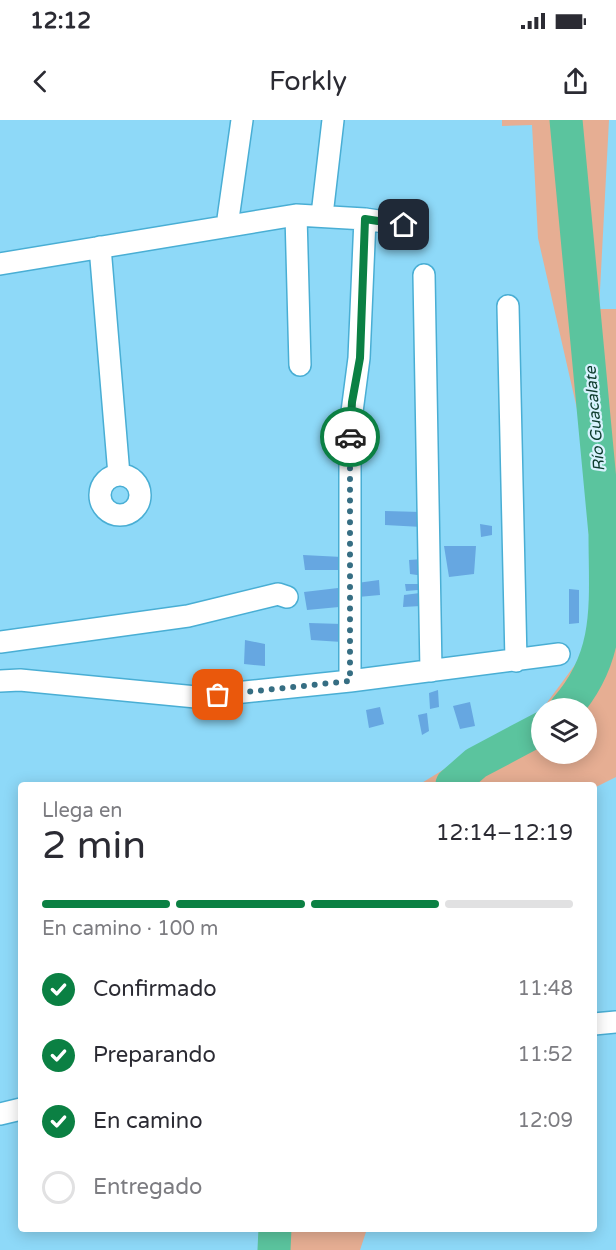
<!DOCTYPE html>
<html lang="es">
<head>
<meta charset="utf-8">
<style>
  :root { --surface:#fff; --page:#f7f7f7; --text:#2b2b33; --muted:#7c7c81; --line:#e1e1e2; --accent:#0b8043 }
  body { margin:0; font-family:"Varela Round",sans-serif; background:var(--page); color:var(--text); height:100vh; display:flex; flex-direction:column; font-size:22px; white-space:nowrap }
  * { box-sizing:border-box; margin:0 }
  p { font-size:20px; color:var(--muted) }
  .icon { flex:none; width:33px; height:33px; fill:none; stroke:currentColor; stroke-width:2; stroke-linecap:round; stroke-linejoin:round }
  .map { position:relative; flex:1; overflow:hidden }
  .side { position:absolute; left:18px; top:662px; width:579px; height:450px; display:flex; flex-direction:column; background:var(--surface); border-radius:6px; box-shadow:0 3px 15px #0003 }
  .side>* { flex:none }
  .controls { position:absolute; left:531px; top:578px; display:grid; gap:12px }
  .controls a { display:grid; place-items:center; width:66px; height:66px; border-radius:50%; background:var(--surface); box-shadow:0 3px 15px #0003; font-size:30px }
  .pin { position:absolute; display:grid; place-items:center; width:51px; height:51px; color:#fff; margin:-26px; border-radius:12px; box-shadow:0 3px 9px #0006 }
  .courier { position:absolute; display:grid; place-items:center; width:60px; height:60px; margin:-30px; border:4px solid #0b8043; border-radius:50%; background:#fff; color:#222; box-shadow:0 2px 8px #0007 }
  .overview em { font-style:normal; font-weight:600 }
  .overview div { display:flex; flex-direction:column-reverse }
  .overview { display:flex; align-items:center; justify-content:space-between; height:102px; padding:0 24px }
  h1 { font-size:39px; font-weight:600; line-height:45px }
  .bar { display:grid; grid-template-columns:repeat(4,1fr); gap:9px 6px; align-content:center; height:72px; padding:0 24px }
  .bar i { height:8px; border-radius:4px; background:var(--line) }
  .bar .selected { background:var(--accent) }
  .bar p { grid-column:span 4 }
  ol { padding:0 24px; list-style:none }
  li { display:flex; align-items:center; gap:18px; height:66px }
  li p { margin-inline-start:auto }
  li .icon { padding:6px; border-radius:50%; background:var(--accent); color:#fff; stroke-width:4 }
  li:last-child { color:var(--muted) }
  li i { width:33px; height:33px; border:3px solid var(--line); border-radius:50% }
  .status { display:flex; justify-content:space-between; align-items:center; height:42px; padding:0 30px; background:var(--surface); direction:ltr }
  .status svg { height:16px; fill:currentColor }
  header { display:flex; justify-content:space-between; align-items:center; height:78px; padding:0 24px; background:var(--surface); font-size:27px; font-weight:600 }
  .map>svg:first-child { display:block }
  .green { fill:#e6ae93 }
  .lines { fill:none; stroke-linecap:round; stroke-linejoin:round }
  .river { stroke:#5bc49e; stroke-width:33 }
  .building { fill:#66a7e1 }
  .minor-casing { stroke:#49aed4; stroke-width:24 }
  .minor { stroke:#fff; stroke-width:21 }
  .done { stroke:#366e83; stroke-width:6; stroke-dasharray:0 10.8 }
  .route { stroke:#0b8043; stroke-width:8 }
  .labels { text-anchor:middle; stroke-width:4.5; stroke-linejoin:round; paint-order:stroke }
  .water-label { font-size:16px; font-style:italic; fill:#0d3c2d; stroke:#d8f2fe }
</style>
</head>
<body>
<div class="status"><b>12:12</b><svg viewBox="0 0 49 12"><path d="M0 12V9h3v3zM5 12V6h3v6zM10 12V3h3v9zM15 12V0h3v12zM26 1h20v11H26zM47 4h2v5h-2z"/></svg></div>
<header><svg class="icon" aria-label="back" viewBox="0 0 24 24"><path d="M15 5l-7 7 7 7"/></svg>Forkly<svg class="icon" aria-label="share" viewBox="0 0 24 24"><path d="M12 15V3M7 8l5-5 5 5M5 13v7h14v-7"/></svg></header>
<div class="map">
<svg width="616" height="1130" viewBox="0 0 616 1130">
  <rect width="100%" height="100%" fill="#8ed9f8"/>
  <path class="green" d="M 502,0 L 609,0 L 599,189 L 616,189 L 616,657 L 594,668 L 594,664 L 420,664 L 541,590 L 542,633 L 586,633 L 586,588 L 543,588 L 583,534 L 593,465 L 580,302 L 538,118 L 532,5 L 502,6 Z
    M 269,1108 L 367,1108 L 367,1109 L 360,1130 L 263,1130 Z"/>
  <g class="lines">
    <path class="river" d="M 566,588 C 613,535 605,481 605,414 L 566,0
      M 452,664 L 476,643 L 542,608
      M 274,1130 L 275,1108"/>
  </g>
  <path class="building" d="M 385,391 L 421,392 L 422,407 L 385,405 Z
    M 480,404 L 492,406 L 492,415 L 481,417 Z
    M 444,426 L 476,426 L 474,454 L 449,457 Z
    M 303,435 L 342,437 L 340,450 L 305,450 Z
    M 422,439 L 424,456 L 410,454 L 409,440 Z
    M 379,460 L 380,475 L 358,477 L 357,463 Z
    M 405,464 L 418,464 L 418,470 L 406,471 Z
    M 338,468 L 339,487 L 307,490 L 304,472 Z
    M 569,469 L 579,470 L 579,503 L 569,504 Z
    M 420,473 L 421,486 L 403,487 L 404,475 Z
    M 309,503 L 342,504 L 342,522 L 311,520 Z
    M 245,520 L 265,524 L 265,546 L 244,544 Z
    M 438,570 L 439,587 L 430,589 L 429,573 Z
    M 470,582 L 475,606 L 460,609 L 453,586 Z
    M 380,587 L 384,604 L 369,608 L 366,590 Z
    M 427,593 L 429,611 L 422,615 L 418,595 Z"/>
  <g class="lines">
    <defs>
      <path id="minor" d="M 296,95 L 300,245
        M 322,95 L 333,0
        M 227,106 L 242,0
        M 100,127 L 119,355
        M 0,144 L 296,95 L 365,99 L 404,105
        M 424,155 L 431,551
        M 508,186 L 516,541
        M100 375a20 20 0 1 1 40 0a20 20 0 1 1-40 0Z
        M 0,522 L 188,496 L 278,474 L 287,477
        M 0,561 L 20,560 L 196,577 L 350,561 L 559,534
        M 350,561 L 350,307 L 359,238 L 365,99
        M 594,904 L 616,902
        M 0,994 L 21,989"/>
    </defs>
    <use href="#minor" class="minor-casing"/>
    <use href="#minor" class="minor"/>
  </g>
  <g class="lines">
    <path class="done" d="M 218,575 L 350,561 L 350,317"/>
    <path class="route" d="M 350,317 L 352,282 L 360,238 L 365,99 L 404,105"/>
  </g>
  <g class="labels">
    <g class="water-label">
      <text transform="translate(594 299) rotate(-95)" y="6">Río Guacalate</text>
    </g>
  </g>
</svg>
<div class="controls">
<a><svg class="icon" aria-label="layers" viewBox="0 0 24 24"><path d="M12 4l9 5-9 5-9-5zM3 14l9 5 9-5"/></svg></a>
</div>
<div class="pin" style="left:218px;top:575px;background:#ea580c"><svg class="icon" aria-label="bag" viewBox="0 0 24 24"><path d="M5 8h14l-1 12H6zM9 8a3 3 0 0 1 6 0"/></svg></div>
<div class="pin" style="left:404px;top:105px;background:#1f2937"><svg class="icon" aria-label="home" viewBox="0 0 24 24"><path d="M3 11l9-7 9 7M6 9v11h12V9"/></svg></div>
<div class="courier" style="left:350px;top:317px"><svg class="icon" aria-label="car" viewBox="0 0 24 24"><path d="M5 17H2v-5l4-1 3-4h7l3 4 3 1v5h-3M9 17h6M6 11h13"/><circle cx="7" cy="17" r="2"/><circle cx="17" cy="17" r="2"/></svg></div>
<section class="side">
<div class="overview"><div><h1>2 min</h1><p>Llega en</p></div><em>12:14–12:19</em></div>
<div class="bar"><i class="selected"></i><i class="selected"></i><i class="selected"></i><i></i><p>En camino · 100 m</p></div>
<ol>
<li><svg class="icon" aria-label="check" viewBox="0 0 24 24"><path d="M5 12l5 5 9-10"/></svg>Confirmado<p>11:48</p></li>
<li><svg class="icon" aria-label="check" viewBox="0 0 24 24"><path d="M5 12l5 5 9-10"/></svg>Preparando<p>11:52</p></li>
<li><svg class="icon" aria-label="check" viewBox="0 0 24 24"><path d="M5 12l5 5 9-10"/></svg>En camino<p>12:09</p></li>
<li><i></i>Entregado</li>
</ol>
</section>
</div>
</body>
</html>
